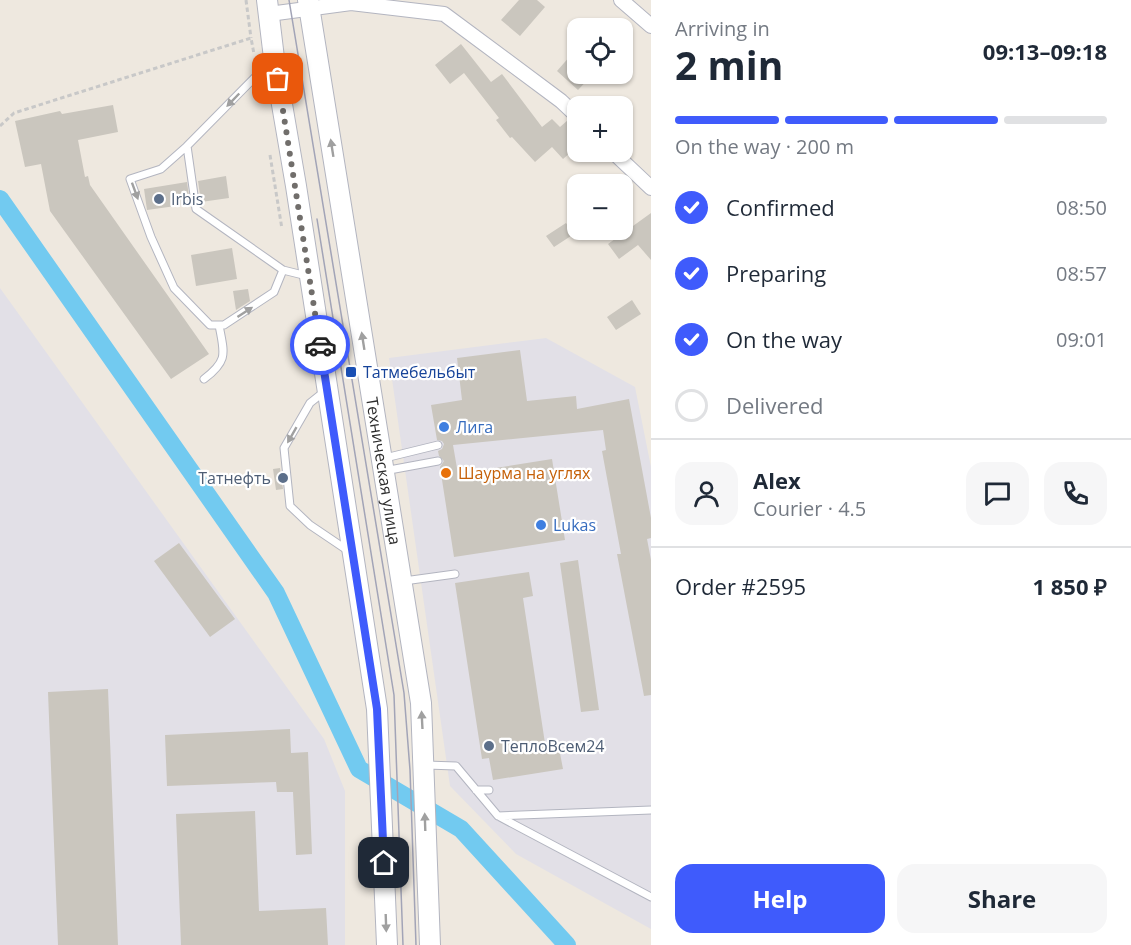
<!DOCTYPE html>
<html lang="en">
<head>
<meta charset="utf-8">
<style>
  :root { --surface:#fff; --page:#f6f6f7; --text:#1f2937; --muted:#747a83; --line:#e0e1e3; --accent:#3f5bfc }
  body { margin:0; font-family:"Open Sans",sans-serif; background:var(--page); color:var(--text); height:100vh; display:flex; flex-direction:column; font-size:22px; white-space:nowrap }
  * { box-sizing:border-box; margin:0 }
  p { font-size:20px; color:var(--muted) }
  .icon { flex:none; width:33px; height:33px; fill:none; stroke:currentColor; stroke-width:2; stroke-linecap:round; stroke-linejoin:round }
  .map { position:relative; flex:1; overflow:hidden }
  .panel { display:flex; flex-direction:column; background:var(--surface); width:480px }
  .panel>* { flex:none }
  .buttons { position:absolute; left:567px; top:18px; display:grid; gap:12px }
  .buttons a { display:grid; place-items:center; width:66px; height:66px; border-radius:12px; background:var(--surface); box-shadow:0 2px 4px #0004; font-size:30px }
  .pin { position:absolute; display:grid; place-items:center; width:51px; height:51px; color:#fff; margin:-26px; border-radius:12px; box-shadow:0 3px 9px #0006 }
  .courier { position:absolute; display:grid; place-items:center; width:60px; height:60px; margin:-30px; border:4px solid #3f5bfc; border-radius:50%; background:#fff; color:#222; box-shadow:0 2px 8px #0007 }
  .summary em { font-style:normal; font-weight:700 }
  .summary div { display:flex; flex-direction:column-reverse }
  .summary { display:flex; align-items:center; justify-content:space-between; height:102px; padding:0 24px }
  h1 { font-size:39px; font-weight:700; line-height:45px }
  .bar { display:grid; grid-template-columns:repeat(4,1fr); gap:9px 6px; align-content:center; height:72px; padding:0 24px }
  .bar i { height:8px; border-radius:4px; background:var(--line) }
  .bar .selected { background:var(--accent) }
  .bar p { grid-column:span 4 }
  .line { display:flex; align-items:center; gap:15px; padding:0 24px; border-top:2px solid var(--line) }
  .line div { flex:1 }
  .round { display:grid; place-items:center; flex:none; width:63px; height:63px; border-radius:18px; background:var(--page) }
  ol { padding:0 24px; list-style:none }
  li { display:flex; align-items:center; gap:18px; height:66px }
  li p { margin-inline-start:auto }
  li .icon { padding:6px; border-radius:50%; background:var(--accent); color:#fff; stroke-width:4 }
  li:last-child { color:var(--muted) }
  li i { width:33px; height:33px; border:3px solid var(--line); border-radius:50% }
  .cta { display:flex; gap:12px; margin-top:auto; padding:12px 24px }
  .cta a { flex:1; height:69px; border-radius:18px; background:var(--accent); color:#fff; font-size:24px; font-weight:700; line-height:69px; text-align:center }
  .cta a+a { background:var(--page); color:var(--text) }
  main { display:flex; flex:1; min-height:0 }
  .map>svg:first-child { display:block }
  .industrial { fill:#e2e0e7 }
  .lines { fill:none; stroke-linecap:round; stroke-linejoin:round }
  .canal { stroke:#72caf0; stroke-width:18 }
  .building { fill:#cac6be }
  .service-casing { stroke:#b3b5c0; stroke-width:9 }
  .minor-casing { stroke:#b3b5c0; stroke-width:16 }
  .secondary-casing { stroke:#b3b5c0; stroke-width:22 }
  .path { stroke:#c8c8c8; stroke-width:3; stroke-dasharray:4.5 3; stroke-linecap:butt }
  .service { stroke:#fff; stroke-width:7 }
  .minor { stroke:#fff; stroke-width:14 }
  .secondary { stroke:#fff; stroke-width:20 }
  .tram { stroke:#a2a4b7; stroke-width:1.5 }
  .oneway { fill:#a0a0a0 }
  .done { stroke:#716e6b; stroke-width:6; stroke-dasharray:0 10.8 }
  .route { stroke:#3f5bfc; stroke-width:8 }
  .service-dot { fill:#5c6f8a; stroke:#fff; stroke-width:2 }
  .transit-dot { fill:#1a4fb4; stroke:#fff; stroke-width:2 }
  .shop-dot { fill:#3f7fe0; stroke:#fff; stroke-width:2 }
  .food-dot { fill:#e8710a; stroke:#fff; stroke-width:2 }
  .labels { text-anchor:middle; stroke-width:4.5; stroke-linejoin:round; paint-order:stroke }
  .service-label { font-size:16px; fill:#4e5e75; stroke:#fff; text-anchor:start }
  .transit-label { font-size:16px; fill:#164399; stroke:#fff; text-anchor:start }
  .shop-label { font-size:16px; fill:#366cbe; stroke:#fff; text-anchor:start }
  .street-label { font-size:16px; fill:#2d2d2d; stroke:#fff }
  .food-label { font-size:16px; fill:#c56008; stroke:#fff; text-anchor:start }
</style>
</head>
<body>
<main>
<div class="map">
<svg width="651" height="945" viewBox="0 0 651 945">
  <rect width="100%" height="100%" fill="#eee8df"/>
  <path class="industrial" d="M 0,288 L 324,739 L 345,791 L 345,945 L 0,945 Z
    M 546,338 L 635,387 L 651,467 L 651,929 L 516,854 L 450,786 L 389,358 Z"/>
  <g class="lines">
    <path class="canal" d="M 0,199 L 276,593 L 359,769 L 461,829 L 567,945"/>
  </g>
  <path class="building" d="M 519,0 L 537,0 L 545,7 L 520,36 L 501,20 Z
    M 461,44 L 491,82 L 502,74 L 542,127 L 552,119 L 560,127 L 568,120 L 576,126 L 578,146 L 563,159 L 552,147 L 535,162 L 512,137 L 510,138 L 496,120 L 499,118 L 464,73 L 450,84 L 435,65 Z
    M 578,47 L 578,74 L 593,74 L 578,90 L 557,71 Z
    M 113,105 L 118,132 L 78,140 L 85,177 L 88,176 L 90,185 L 209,354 L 171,379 L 50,211 L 41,164 L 25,167 L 15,121 L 60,111 L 62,114 Z
    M 226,176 L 229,198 L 201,202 L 198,181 Z
    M 187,182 L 190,204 L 147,210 L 144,189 Z
    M 651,213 L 651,260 L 638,245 L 619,259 L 608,244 Z
    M 566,223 L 574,234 L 554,247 L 546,236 Z
    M 232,248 L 237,279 L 196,286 L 191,255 Z
    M 248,289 L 250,301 L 236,310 L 233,291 Z
    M 632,300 L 641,314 L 616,330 L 607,317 Z
    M 520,350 L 527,401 L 576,396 L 577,409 L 629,399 L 651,518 L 651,538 L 647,539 L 651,560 L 651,695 L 644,696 L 617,554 L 621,554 L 602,451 L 606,450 L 603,430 L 453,445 L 458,474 L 552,459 L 565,540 L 454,557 L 440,467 L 444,461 L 439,456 L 438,451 L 442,449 L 444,444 L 442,441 L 437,440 L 431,405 L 462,400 L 457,358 Z
    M 280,468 L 283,489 L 276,490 L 273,469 Z
    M 179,543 L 235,619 L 210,637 L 154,561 Z
    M 578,560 L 599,710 L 581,712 L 560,563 Z
    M 529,572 L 533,596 L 523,598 L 546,750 L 559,748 L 563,769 L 493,780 L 489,758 L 482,759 L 455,583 Z
    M 108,689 L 118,945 L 58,945 L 48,692 Z
    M 290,729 L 291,753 L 308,752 L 312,854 L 296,855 L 293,792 L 277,792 L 276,782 L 167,786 L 165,735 Z
    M 255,811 L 259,911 L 326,908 L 328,945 L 181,945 L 176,814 Z"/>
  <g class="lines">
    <defs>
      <path id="service" d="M 272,60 L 187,146 L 196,209 L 283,270 L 307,276
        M 187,146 L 161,169 L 130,179 L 151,237 L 174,288 L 210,325 L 224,325 L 274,292 L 283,270
        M 204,379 C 229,360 224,353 219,325
        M 325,391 L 310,403 L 284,448 L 290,506 L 310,525 L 350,552
        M 385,458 L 438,445
        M 384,471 L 438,461
        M 404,581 L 455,574
        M 426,765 L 456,766 L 498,816 L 651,810
        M 476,790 L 489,790
        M 500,817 L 651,897"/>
      <path id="minor" d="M 621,0 L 651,26
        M 269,14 L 351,3 L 444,14 L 561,101 L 578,117
        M 613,152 L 651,188"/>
      <g id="secondary">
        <path d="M 267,0 L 274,58 L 296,186 L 377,709 L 387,945"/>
        <path id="s1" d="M 308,0 L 421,703 L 430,945"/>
      </g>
    </defs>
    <use href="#service" class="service-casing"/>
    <use href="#minor" class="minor-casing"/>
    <use href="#secondary" class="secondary-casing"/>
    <path class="path" d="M 246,0 L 251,38
      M 0,126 L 14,113 L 251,38 L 254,54
      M 270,155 L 282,229"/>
    <use href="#service" class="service"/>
    <use href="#minor" class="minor"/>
    <use href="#secondary" class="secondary"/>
    <path class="tram" d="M 289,0 L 404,693 L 410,770 L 416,945
      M 317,219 L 394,695 L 403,945"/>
  </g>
  <defs><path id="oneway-solid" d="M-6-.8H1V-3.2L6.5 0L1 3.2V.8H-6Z" transform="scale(1.5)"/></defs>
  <g class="oneway">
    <use href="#oneway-solid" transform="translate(233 100) rotate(134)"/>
    <use href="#oneway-solid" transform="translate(332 148) rotate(-99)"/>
    <use href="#oneway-solid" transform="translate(135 191) rotate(70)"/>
    <use href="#oneway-solid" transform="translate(245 312) rotate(-33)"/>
    <use href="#oneway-solid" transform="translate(363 341) rotate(-99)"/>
    <use href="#oneway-solid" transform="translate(292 435) rotate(120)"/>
    <use href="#oneway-solid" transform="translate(422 720) rotate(-93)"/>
    <use href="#oneway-solid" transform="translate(425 822) rotate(-92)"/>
    <use href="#oneway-solid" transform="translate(386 923) rotate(88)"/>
  </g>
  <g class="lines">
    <path class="done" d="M 278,79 L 320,345"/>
    <path class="route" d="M 320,345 L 377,709 L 384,863"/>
  </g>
  <g class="service-dot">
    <circle cx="159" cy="199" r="6"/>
    <circle cx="283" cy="478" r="6"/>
    <circle cx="489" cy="746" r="6"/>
  </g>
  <rect class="transit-dot" x="345" y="366" width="12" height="12" rx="3"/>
  <g class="shop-dot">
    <circle cx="444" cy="427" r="6"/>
    <circle cx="541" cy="525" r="6"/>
  </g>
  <circle class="food-dot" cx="446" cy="473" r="6"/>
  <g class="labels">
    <g class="service-label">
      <text x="171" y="205">Irbis</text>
      <text x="271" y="484" text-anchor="end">Татнефть</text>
      <text x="501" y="752">ТеплоВсем24</text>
    </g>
    <g class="transit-label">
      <text x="363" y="378">Татмебельбыт</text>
    </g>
    <g class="shop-label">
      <text x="456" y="433">Лига</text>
      <text x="553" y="531">Lukas</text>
    </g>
    <g class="street-label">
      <text dy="6" stroke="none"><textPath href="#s1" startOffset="477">Техническая улица</textPath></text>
    </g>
    <g class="food-label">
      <text x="458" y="479">Шаурма на углях</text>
    </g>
  </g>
</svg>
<div class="buttons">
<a><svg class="icon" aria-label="locate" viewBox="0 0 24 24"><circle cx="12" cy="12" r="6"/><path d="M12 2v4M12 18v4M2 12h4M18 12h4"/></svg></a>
<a>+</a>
<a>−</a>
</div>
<div class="pin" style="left:278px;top:79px;background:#ea580c"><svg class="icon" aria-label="bag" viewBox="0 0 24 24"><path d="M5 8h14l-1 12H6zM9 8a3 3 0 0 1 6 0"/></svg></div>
<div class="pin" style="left:384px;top:863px;background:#1f2937"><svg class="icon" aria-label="home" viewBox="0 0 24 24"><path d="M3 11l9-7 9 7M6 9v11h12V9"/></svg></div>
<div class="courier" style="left:320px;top:345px"><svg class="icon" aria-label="car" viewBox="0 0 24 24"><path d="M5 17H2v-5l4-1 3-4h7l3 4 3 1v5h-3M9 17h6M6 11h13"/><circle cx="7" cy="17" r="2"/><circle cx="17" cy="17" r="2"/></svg></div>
</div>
<section class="panel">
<div class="summary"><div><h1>2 min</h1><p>Arriving in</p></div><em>09:13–09:18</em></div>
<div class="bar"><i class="selected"></i><i class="selected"></i><i class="selected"></i><i></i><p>On the way · 200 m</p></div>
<ol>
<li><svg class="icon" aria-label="check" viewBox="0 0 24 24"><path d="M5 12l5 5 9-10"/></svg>Confirmed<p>08:50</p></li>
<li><svg class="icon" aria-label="check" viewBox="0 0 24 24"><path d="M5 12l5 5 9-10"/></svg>Preparing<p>08:57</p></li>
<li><svg class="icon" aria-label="check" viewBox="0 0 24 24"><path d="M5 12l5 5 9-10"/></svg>On the way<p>09:01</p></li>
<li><i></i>Delivered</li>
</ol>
<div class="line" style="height:108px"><a class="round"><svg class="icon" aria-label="person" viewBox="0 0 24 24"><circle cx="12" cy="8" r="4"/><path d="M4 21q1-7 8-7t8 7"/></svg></a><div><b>Alex</b><p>Courier · 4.5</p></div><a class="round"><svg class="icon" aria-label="chat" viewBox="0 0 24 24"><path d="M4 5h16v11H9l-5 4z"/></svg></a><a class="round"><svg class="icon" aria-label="phone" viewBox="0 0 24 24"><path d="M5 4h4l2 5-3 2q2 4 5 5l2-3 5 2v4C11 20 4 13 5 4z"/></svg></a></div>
<div class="line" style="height:78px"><div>Order #2595</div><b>1 850 ₽</b></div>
<div class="cta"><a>Help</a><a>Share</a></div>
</section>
</main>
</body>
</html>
